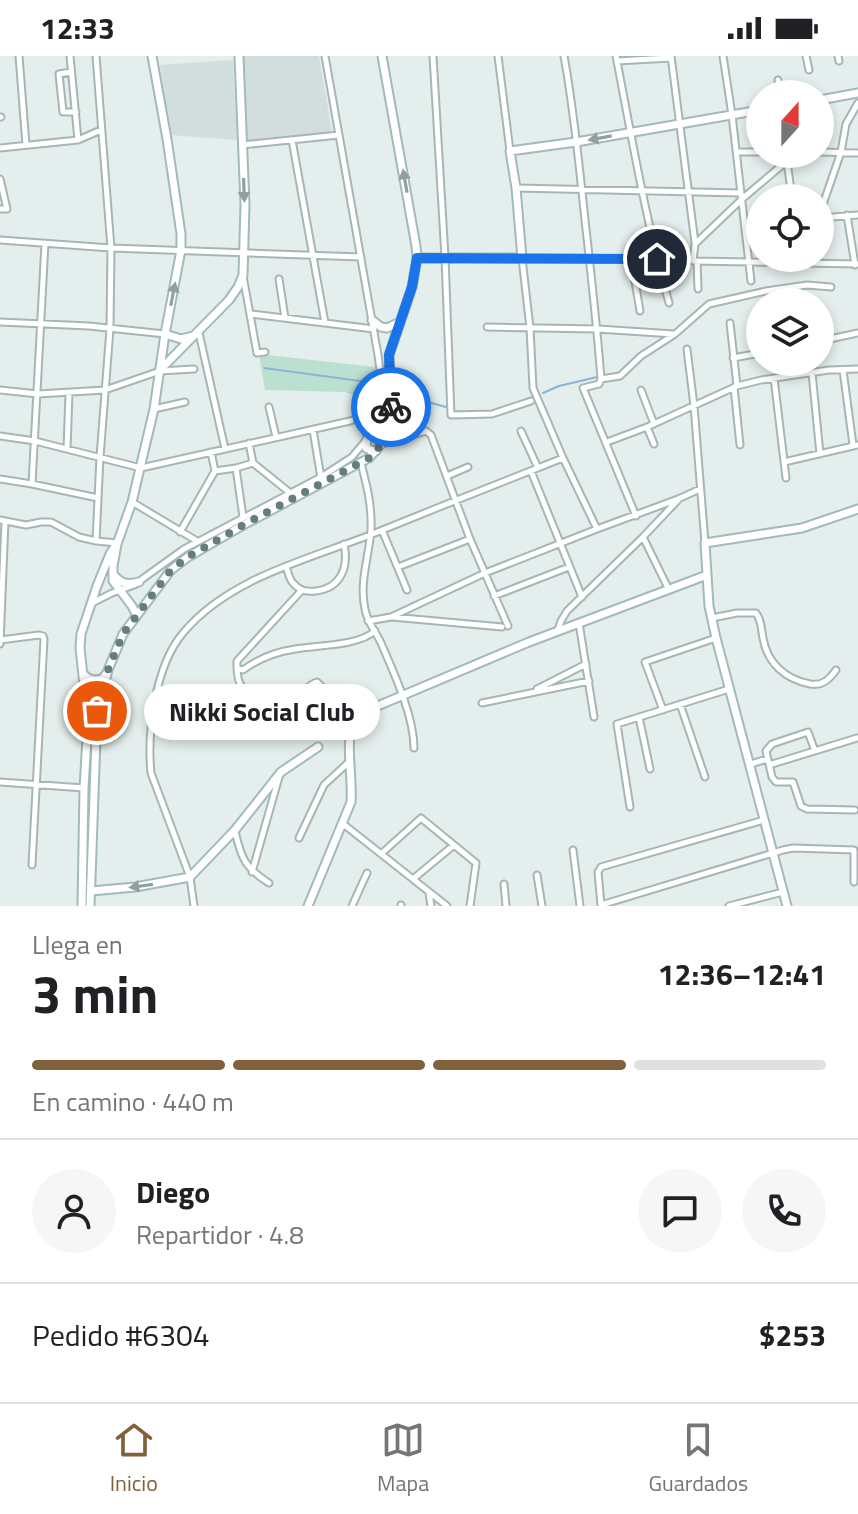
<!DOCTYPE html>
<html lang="es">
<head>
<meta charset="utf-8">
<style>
  :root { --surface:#fff; --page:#f6f6f6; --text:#202124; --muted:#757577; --line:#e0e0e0; --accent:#81603c }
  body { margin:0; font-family:"Titillium Web",sans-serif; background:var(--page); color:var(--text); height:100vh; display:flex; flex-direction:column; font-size:30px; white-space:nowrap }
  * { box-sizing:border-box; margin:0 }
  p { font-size:26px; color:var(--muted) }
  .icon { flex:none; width:44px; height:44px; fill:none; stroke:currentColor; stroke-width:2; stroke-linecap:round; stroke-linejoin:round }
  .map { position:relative; height:850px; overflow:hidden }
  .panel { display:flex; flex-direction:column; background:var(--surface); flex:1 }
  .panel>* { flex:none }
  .needle { width:52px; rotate:21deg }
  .fabs { position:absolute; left:746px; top:24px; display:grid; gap:16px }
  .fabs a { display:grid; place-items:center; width:88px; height:88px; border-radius:50%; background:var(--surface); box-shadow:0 4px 12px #0003; font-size:40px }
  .pin { position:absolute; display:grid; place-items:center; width:68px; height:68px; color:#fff; margin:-34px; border:4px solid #fff; border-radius:50%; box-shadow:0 2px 8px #0007 }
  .courier { position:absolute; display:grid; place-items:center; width:80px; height:80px; margin:-40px; border:6px solid #1a73e8; border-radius:50%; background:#fff; color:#222; box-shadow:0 2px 10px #0007 }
  .bubble { position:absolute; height:56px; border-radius:28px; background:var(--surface); box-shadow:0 4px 12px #0003; font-size:26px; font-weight:700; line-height:56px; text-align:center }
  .head em { font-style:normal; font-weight:700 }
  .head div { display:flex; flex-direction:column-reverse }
  .head { display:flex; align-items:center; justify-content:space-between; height:136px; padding:0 32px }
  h1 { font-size:52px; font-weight:700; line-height:60px }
  .bar { display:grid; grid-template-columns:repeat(4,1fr); gap:12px 8px; align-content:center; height:96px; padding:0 32px }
  .bar i { height:10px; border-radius:6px; background:var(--line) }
  .bar .selected { background:var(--accent) }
  .bar p { grid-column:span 4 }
  .line { display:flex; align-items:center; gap:20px; padding:0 32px; border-top:2px solid var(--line) }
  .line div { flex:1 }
  .round { display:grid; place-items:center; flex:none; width:84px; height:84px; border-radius:42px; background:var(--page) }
  .status { display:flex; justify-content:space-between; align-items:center; height:56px; padding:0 40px; background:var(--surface); direction:ltr }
  .status svg { height:22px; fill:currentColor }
  .tabs { display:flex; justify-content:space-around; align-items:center; height:112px; border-top:2px solid var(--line); background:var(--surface); font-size:22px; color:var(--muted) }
  .tabs a { display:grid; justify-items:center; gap:4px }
  .tabs .selected { color:var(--accent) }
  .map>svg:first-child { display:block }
  .built { fill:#d2dedd }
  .green { fill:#bce0d0 }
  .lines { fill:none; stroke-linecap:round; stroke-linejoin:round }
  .stream { stroke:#8ab4d5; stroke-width:2 }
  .street-casing { stroke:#a6b6b5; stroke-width:9 }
  .secondary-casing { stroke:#a2bab9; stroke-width:11 }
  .street { stroke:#fff; stroke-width:5 }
  .secondary { stroke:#fff; stroke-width:7 }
  .oneway { fill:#90a0a0 }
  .done { stroke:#667d7d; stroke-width:8; stroke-dasharray:0 14.4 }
  .route { stroke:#1a73e8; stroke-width:10 }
</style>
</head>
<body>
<div class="status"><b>12:33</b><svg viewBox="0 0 49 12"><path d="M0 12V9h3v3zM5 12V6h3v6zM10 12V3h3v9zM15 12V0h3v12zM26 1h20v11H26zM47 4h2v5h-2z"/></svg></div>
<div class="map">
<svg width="858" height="850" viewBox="0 0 858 850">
  <rect width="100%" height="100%" fill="#e4eeec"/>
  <path class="built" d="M 244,0 L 319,0 L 332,76 L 294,82 L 245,85 Z
    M 233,4 L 237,84 L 170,79 L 160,9 Z"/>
  <path class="green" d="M 259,298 L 374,311 L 377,332 L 371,346 L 345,336 L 265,334 Z"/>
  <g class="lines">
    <path class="stream" d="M 264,312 L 375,327
      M 395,337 L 446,351
      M 543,337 L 559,330 L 597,321"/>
    <defs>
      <path id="street" d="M 19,0 L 26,89
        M 70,0 L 78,84
        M 96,0 L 111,192 L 110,273 L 100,401 L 96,485
        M 433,0 L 445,201 L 451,359 L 492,358 L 531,345
        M 498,0 L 510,95
        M 564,0 C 574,54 579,109 585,164 C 591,217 597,270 601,323 L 599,328 L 583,332 L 636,460
        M 616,0 C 632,83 646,166 669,247
        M 671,0 L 695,187
        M 723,0 L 732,59 L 751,225
        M 806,0 L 809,14
        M 838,0 L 839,5
        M 617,5 L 671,2
        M 71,16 L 59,18 L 63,56 L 76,56
        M 778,24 L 780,38
        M 0,61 L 1,61
        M 292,84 L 325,267
        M 242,89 L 339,79
        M 0,92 L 78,84 L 101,74
        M 737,96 L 760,96
        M 820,96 L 858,97
        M 786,98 L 792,142
        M 787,105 L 742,143 L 695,188 L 693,205 L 858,208
        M 516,132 L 741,137
        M 0,153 L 7,153 L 0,123
        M 820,157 L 841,96 L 846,68 L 858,47
        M 847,159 L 855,209
        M 820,162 L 858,159
        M 745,172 L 760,172
        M 0,184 L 111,192 L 361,201
        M 631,202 L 640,255
        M 697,205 L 698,233
        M 243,220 L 257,297 L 265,296
        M 279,223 L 285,262
        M 251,258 L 374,273
        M 0,266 L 89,270 L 165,278
        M 730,267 L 737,330
        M 487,271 L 598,273 L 674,278
        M 199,277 L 225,393
        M 820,285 L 858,277
        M 687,293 L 694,350 L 705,487
        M 733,302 L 760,297
        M 843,314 L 853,389
        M 812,317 L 820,398
        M 774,322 L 786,422
        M 601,323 L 620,320 L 641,300 L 675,278 L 709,248 L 766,235 L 807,229 L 831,231
        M 734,331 L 740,389
        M 0,334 L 38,338 L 105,334 L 160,315 L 194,313
        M 641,334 L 654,368
        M 269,351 L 276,381
        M 154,353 L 185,346
        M 647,371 L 654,388
        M 313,374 L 321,422
        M 521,375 L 538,412
        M 0,380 L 35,385 L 141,412 L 350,365 L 383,354 L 392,359 L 399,382
        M 607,386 L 647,371 L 737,330 L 761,324 L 829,314 L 858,313
        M 249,387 L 253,407 L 289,436
        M 382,388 L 426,375 L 431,379 L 470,483 L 508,570
        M 67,393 L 69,337
        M 784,406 L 858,389
        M 361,407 C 367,430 372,450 371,474 C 369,501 359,526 365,553 C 367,566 376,576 381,587 C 394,617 414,660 414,692
        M 236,412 L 243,461
        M 215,415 L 236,412 L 253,407
        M 531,415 L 582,541
        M 447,420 L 468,411
        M 0,423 L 32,428 L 98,442
        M 32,428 L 45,187
        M 132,446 L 197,485
        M 0,464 L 26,469 L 41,466 L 51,466 L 79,481 L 96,485 L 117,487
        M 597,473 L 563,402 L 533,332 L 530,272 L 522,202 L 657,203
        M 382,474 L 407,534
        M 180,476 L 215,415 L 211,396
        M 643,481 L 669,534
        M 286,510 C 288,516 289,523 293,527 C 300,535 306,536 316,535 C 341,532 349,511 344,488
        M 398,511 L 470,483
        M 301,535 L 237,605 C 236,636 244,635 271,640 C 276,641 285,644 290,643 C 301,642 306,629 317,626 L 349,656
        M 494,540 L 569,511
        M 92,547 L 112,537 L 134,529 L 184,493 L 321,421 L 352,401 L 367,383 L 381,348 L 383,338 L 378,299 L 325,0
        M 392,561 L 502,571
        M 712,562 L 737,557 L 756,557 C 762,565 761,573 763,582 C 767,607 785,623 810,628 C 822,630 829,624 836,614
        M 368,565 L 391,561 L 485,517 L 597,473 L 678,443 L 700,433
        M 579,567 L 594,661
        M 558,574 L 561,565 L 567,555 L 643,481 L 678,444
        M 0,584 L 39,579 L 43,580 L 44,583 L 32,809
        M 0,588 L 5,465
        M 237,612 L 243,614 C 259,602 276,596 295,593 C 318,589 358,590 375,575
        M 537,633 L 586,608
        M 482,647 L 589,625
        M 680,648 L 705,721
        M 663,654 L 645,606 L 716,582
        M 639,661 L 650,713
        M 320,665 L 338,646
        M 246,668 L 264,668 L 265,639
        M 815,695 L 808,676 L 772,688 L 766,695 L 772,721 L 776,726 L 793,726 L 801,750 L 807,753 L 855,754
        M 751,708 L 767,703
        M 769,709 L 857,682
        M 0,726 L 84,732
        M 630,751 L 617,668 L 729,633
        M 342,767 L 447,850
        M 235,775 C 241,802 245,812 269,827
        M 299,782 L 324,729 L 350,705
        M 573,794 L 580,850
        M 381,798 L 421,762 L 476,807 L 470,850
        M 252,816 L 279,721
        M 537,819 L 542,850
        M 413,823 L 454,789
        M 504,828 L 506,850
        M 429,837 L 431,850
        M 601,849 L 783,794 L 793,792 L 854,794 L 854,826
        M 601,849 L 598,816 L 601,811 L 764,764
        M 194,850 L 190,821 L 151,717 C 147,676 155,610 183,577 C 229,522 306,504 370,479 C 434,453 499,427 563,402
        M 352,850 L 367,817
        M 401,850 L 401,849
        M 729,850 L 783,836"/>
      <path id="secondary" d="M 820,44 L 858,37
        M 417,202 L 522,202 L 516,132 L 510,95 L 576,86 L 760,54
        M 372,264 L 381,271 L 387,272 L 398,267
        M 165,278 L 181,283 L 193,280
        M 161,313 L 229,244 L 238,231 L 243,219 L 245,149 L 239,0
        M 367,383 L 366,392 L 373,395 L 376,395
        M 113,518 C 121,528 127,529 139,526
        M 136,558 L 132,550 L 113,525 L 113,510 L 117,488 L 132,446 L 154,353 L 165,278 L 181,194 L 181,178 L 167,83 L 152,0
        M 83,618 C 89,624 94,625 102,623 L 107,617
        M 91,835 L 135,831 L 190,821 L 235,774 L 281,716 L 318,691
        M 82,850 L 84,732 L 88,666 L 80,592 L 81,578 L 97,530 L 110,498 L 116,489
        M 90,850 L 97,655 L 108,614 L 123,578 L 171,514 L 188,501 L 245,468 L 369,402 L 381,388 L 392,364 L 389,299 L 412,231 L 417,202 L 416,190 L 382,0
        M 308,850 L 351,746 C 353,725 345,684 353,668 C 355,664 359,661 361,657 L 529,586 L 707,519
        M 787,850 L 716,582 L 709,550 L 705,487 L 802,472 L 858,453"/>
    </defs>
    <use href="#street" class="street-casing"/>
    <use href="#secondary" class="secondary-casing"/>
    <use href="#street" class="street"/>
    <use href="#secondary" class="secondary"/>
  </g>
  <defs><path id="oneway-solid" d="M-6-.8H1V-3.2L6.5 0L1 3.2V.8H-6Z" transform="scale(2)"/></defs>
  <g class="oneway">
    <use href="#oneway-solid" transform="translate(600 82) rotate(170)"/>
    <use href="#oneway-solid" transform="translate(405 125) rotate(-100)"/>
    <use href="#oneway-solid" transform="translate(244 134) rotate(88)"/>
    <use href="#oneway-solid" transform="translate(173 238) rotate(-79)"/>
    <use href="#oneway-solid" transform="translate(141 830) rotate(172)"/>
  </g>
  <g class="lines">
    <path class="done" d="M 97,655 L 108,614 L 123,578 L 171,514 L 188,501 L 245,468 L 369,402 C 383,389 394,370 391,351"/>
    <path class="route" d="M 391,351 L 389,299 L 412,231 L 417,202 L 657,203"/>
  </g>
</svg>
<div class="fabs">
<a><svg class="needle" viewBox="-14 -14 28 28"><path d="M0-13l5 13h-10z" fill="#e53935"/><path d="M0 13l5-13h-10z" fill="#757577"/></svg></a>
<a><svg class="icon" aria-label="locate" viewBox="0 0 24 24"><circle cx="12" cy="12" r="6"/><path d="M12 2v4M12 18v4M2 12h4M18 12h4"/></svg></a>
<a><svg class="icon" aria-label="layers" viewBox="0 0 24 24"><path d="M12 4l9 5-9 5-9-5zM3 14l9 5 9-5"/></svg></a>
</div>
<div class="pin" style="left:97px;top:655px;background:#ea580c"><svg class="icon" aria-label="bag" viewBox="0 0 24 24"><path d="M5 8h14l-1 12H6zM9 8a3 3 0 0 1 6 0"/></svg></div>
<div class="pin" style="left:657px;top:203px;background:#1f2937"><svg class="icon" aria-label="home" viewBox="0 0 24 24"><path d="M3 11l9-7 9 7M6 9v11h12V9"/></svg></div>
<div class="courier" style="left:391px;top:351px"><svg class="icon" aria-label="bike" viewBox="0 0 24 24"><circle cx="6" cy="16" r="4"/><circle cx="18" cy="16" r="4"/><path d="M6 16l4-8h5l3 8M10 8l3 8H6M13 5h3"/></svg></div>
<div class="bubble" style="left:144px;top:628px;width:236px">Nikki Social Club</div>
</div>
<section class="panel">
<div class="head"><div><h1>3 min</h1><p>Llega en</p></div><em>12:36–12:41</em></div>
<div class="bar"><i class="selected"></i><i class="selected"></i><i class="selected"></i><i></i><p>En camino · 440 m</p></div>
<div class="line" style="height:144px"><a class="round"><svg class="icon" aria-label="person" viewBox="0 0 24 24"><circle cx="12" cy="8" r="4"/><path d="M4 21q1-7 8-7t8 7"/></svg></a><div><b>Diego</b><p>Repartidor · 4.8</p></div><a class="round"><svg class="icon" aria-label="chat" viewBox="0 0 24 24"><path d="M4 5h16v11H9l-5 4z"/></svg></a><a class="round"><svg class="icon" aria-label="phone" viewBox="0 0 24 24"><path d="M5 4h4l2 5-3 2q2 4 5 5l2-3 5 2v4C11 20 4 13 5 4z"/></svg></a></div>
<div class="line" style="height:104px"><div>Pedido #6304</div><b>$253</b></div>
</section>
<nav class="tabs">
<a class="selected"><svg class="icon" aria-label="home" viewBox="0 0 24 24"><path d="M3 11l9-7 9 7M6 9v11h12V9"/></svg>Inicio</a>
<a><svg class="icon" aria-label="map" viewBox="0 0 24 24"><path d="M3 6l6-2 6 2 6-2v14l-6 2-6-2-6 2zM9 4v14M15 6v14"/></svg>Mapa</a>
<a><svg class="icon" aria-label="saved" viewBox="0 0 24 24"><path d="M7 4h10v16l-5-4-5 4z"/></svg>Guardados</a>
</nav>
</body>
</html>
